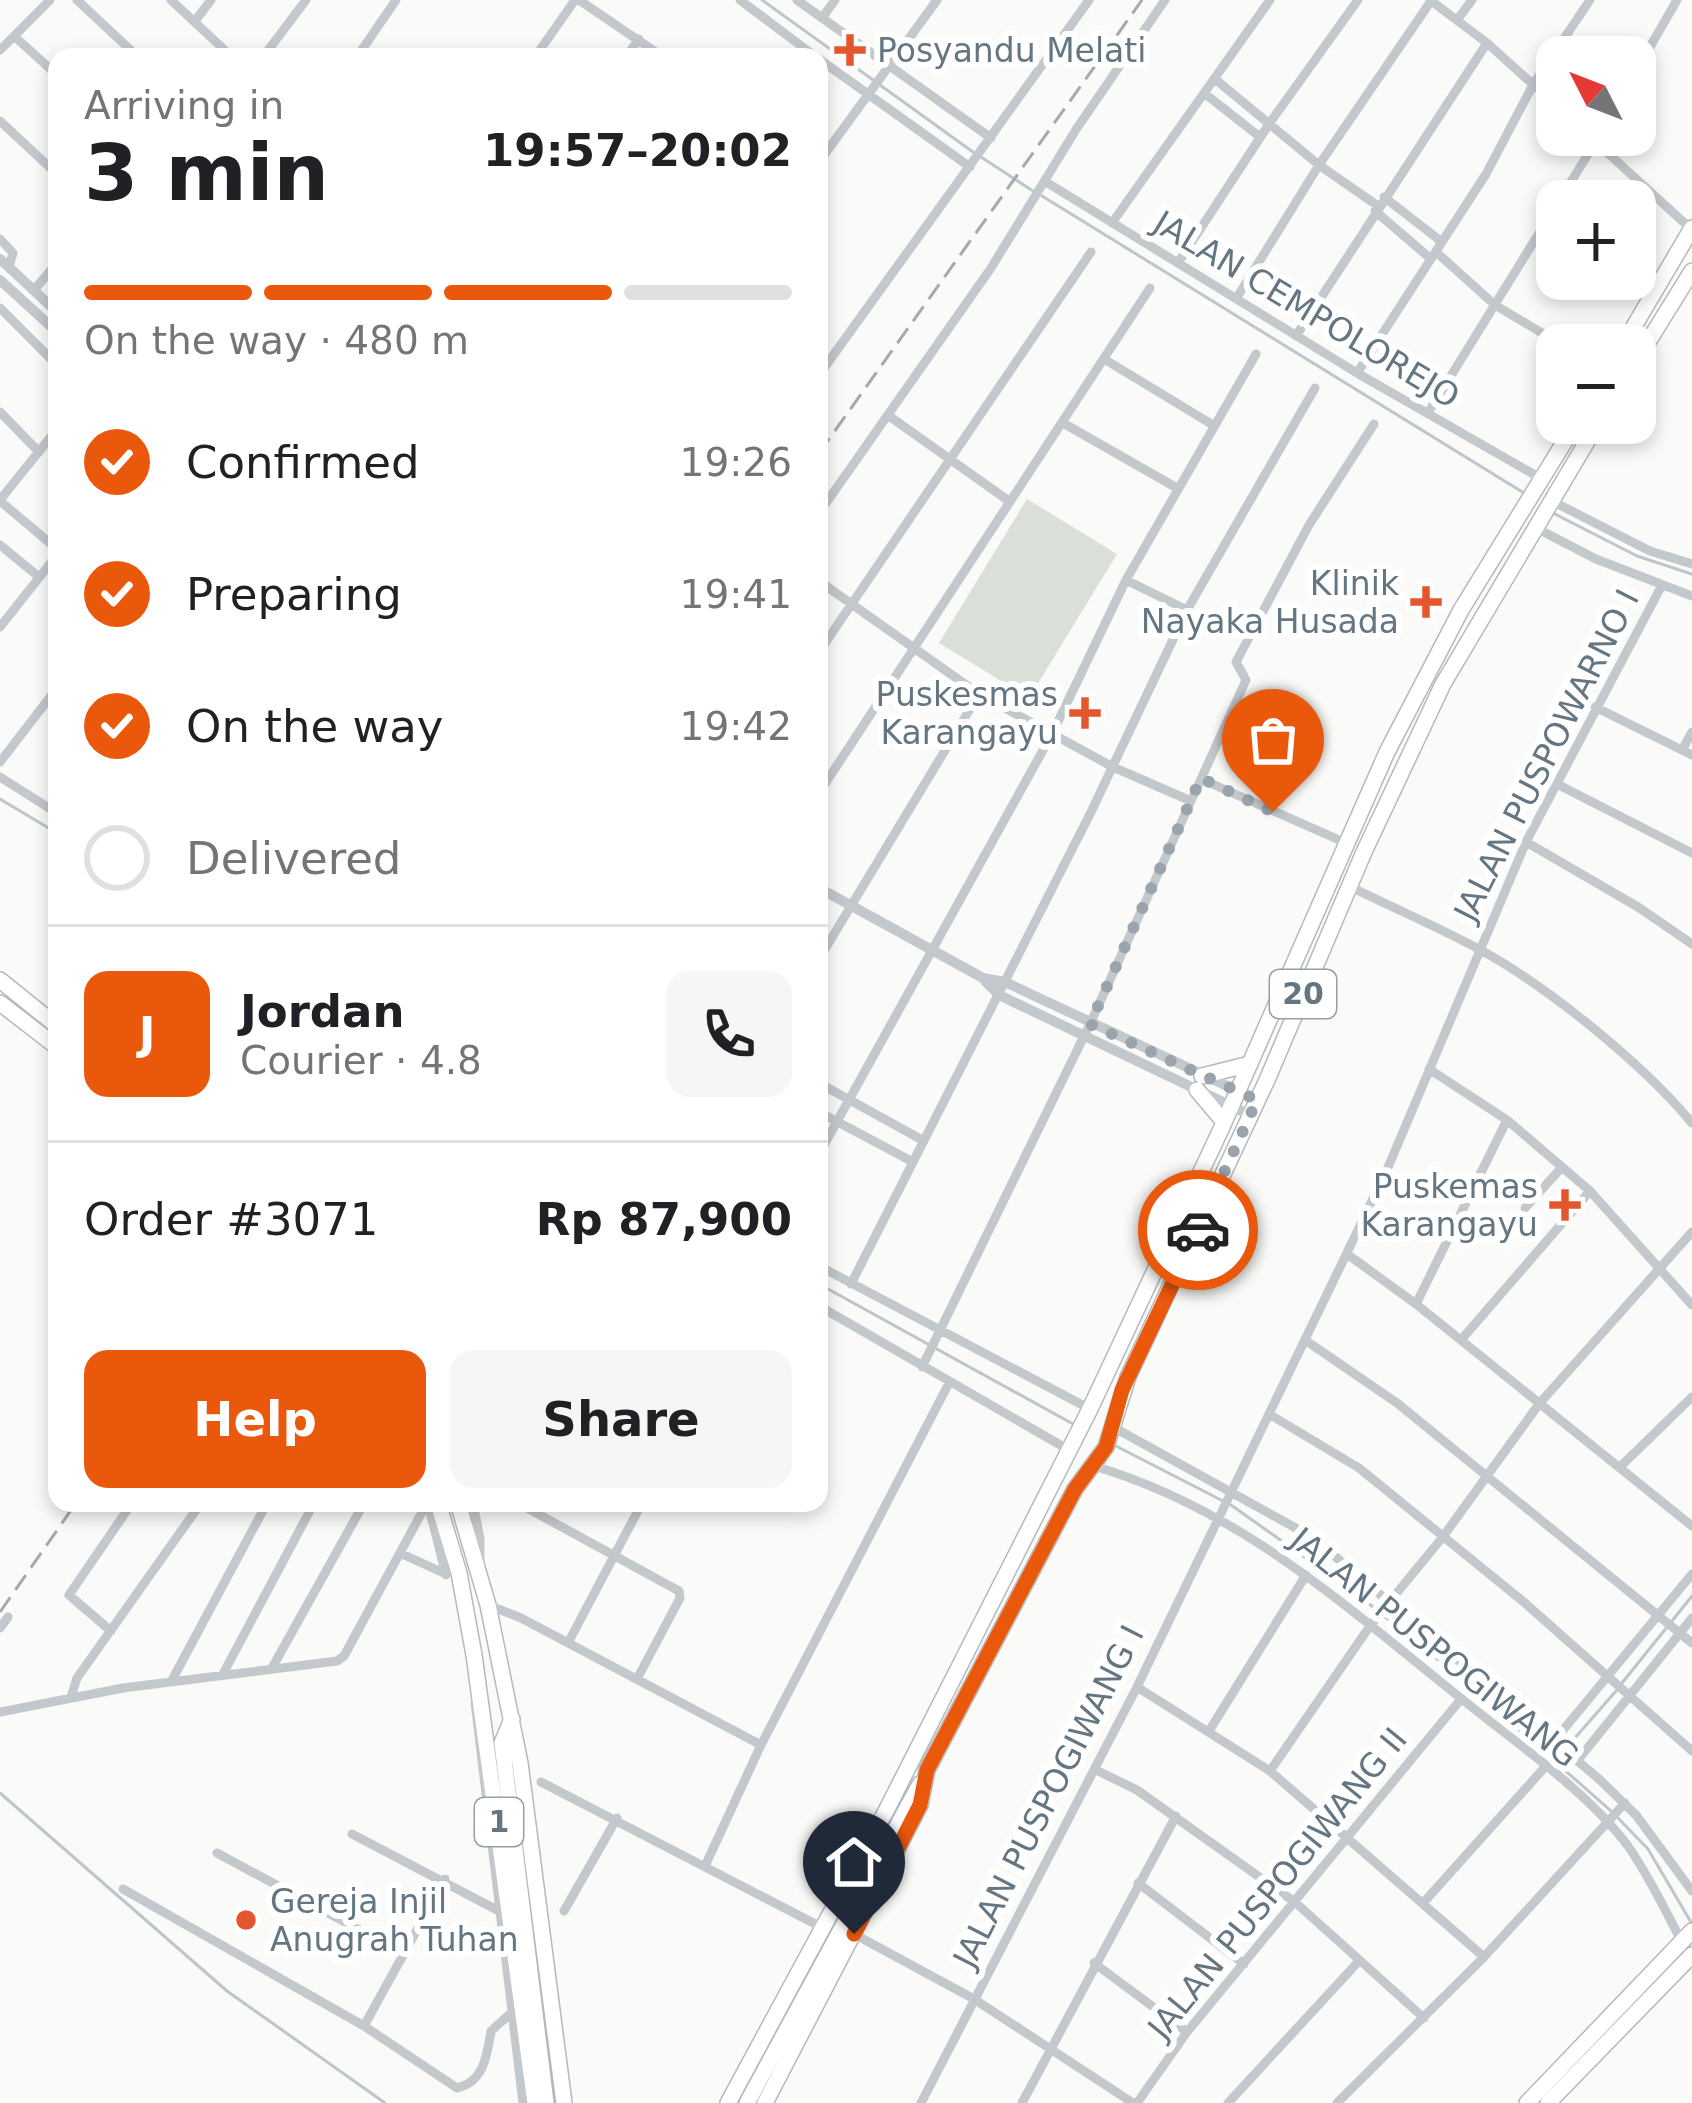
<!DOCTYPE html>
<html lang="en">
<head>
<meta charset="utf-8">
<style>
  :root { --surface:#fff; --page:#f6f6f6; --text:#202124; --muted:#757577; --line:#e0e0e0; --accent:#ea580c }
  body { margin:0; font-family:"DejaVu Sans",sans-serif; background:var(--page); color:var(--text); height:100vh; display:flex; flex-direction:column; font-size:45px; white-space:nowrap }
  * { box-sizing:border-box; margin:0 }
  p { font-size:39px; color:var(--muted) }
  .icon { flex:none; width:66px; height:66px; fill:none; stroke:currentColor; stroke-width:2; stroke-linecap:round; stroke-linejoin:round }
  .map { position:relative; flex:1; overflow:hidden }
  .drawer { position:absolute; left:48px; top:48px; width:780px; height:1464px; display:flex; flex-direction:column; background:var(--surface); border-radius:24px; box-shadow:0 6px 18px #0003 }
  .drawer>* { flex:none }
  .needle { width:78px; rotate:312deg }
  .buttons { position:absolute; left:1536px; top:36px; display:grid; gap:24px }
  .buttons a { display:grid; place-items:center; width:120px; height:120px; border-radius:24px; background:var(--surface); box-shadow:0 6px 18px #0003; font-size:60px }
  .pin { position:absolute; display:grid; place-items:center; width:102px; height:102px; color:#fff; margin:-123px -51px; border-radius:50% 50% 50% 0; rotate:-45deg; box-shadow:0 0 12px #0007 }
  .pin .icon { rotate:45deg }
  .courier { position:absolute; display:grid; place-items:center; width:120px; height:120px; margin:-60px; border:9px solid #ea580c; border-radius:50%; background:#fff; color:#222; box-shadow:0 3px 15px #0007 }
  .head em { font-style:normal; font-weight:800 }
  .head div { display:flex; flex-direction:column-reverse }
  .head { display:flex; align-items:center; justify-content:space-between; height:204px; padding:0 36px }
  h1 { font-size:78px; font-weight:800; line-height:90px }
  .bar { display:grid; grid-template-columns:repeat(4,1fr); gap:18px 12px; align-content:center; height:144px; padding:0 36px }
  .bar i { height:15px; border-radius:9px; background:var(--line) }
  .bar .selected { background:var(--accent) }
  .bar p { grid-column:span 4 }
  .line { display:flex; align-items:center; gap:30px; padding:0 36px; border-top:3px solid var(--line) }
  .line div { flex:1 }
  .round { display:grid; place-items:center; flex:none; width:126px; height:126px; border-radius:24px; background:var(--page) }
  ol { padding:0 36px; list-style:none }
  li { display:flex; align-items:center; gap:36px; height:132px }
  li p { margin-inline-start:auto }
  li .icon { padding:12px; border-radius:50%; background:var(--accent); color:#fff; stroke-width:4 }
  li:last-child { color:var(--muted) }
  li i { width:66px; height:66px; border:6px solid var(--line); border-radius:50% }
  .primary-button { display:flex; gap:24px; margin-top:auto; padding:24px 36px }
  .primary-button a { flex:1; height:138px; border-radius:24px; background:var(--accent); color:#fff; font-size:48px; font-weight:800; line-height:138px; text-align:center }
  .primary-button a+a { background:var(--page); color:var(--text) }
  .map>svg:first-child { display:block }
  .green { fill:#dadfd7 }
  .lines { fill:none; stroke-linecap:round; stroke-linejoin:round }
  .stream { stroke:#bbc7cb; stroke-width:3 }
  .trunk-casing { stroke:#b4b9bd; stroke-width:18 }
  .minor { stroke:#c3c8cc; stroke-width:9 }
  .tertiary { stroke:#c3c8cc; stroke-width:10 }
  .trunk { stroke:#fff; stroke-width:15 }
  .rail { stroke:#a2aab0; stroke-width:3; stroke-dasharray:18 9; stroke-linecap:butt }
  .done { stroke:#99a4ac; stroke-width:12; stroke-dasharray:0 21.6 }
  .route { stroke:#ea580c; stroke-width:15 }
  .poi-dot { fill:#e4572e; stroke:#fff; stroke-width:4.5 }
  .labels { text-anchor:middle; stroke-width:12; stroke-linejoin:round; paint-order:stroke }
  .shield { fill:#fff; stroke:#939fa8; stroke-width:3 }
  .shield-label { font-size:30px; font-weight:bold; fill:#657683 }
  .poi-label { font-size:33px; fill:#657683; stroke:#fff; text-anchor:end }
  .street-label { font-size:33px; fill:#657683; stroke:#fff }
</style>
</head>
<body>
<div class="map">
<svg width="1692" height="2103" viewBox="0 0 1692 2103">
  <rect width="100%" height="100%" fill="#fafaf8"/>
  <path class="green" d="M 1027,499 L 1117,554 L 1029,698 L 939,643 Z"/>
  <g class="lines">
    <path class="stream" d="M 762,0 L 973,152
      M 981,157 L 1033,191
      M 1042,196 L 1524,493
      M 1551,512 L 1637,556 L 1692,574
      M 0,799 L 57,833
      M 819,1284 L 1073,1424
      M 1114,1445 L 1223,1501
      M 1231,1505 L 1362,1598 L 1457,1675 L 1611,1811
      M 1622,1683 L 1692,1596
      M 1567,1747 L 1616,1691
      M 0,1793 L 227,1991 L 385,2103
      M 1618,1818 L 1648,1849 L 1692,1924"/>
    <defs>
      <path id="trunk" d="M 1623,345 L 1692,228
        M 1635,363 L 1692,271
        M 0,980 L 57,1026
        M 0,1003 L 57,1047
        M 1202,1076 L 1250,1064
        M 1197,1090 L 1224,1122
        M 438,1503 L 459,1573 L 474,1655 L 535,2103
        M 458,1503 L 488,1605 L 520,1763 L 564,2103
        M 512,1719 L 502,1743 L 546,2103
        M 728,2103 L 887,1809 L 1090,1409 L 1222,1127 L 1387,752 L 1461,610 L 1576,423
        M 747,2103 L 920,1784
        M 765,2103 L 920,1805 L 927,1770 L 1075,1489 L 1106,1447 L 1128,1377 L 1267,1080 L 1364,852 L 1443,684 L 1598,423
        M 1527,2103 L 1692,1931
        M 1548,2103 L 1692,1955"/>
    </defs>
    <use href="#trunk" class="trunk-casing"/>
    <path class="minor" d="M 77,0 L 138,57
      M 171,0 L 232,57
      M 579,0 L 663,57
      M 740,0 L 816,57
      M 797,0 L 991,138
      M 1430,0 L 1487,43 L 1557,106
      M 822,18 L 835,0
      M 1457,20 L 1472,0
      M 195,21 L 211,0
      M 14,36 L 57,75
      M 0,50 L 50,0
      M 263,57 L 306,0
      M 357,57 L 396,0
      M 535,57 L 575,0
      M 626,57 L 639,39
      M 819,59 L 970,167
      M 1635,73 L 1677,0
      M 1215,79 L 1319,165 L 1378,206
      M 1204,93 L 1260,137
      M 0,121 L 57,174
      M 1588,135 L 1691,229
      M 819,162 L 937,0
      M 1046,182 L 1357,373 L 1542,479
      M 1384,197 L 1442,242
      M 1559,201 L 1600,135
      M 1375,211 L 1431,259
      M 1112,223 L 1270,0
      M 0,239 L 13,253 L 9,267
      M 1436,252 L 1495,305 L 1562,345
      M 1178,263 L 1269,124 L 1358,0
      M 34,290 L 57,263
      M 1236,299 L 1319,165 L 1431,1
      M 0,308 L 57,365
      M 1296,336 L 1487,43
      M 1104,359 L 1213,425
      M 1357,373 L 1486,174 L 1534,83 L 1590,0
      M 819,375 L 1089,0
      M 0,412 L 39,452
      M 1428,413 L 1557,204
      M 889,416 L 1009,501
      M 1063,423 L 1177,488
      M 0,500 L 57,429
      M 1550,500 L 1650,551 L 1692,564
      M 0,501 L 57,549
      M 819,513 L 991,268 L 1077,128 L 1165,0
      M 1534,527 L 1596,559 L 1692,596
      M 0,545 L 39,577
      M 1126,580 L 1187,610
      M 819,581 L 979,694 L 1113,767 L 1191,801 L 1201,779 L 1346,843
      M 0,627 L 57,555
      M 819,652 L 1091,252
      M 1595,707 L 1692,755
      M 1682,750 L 1692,732
      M 0,762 L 57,688
      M 0,777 L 57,813
      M 1201,779 L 1246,680 L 1236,662 L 1309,525 L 1374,424
      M 1555,783 L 1692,853
      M 819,793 L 1150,288
      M 1526,842 L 1638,907 L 1692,944
      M 1349,886 C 1391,907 1434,925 1475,947 C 1545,984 1641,1062 1692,1123
      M 819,959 L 979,694
      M 1429,1069 L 1507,1120 L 1590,1191 L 1692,1305
      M 819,1083 L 924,1141
      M 819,1112 L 913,1162
      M 819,1154 L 1052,734 L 1126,580 L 1256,354
      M 1525,1208 L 1562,1167
      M 1347,1254 L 1416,1304 L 1692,1526
      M 819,1266 L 1090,1409
      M 851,1284 L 1091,812 L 1187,610 L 1315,388
      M 1416,1304 L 1507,1120
      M 819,1306 L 1069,1450
      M 1305,1340 L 1397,1403 L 1692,1643
      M 1461,1340 L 1590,1191
      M 922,1367 L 1090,1024 L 1191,801
      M 1269,1414 L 1359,1468 L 1525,1603 L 1692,1751
      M 1113,1427 L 1312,1537 L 1599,1779 L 1636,1815 L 1692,1891
      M 1094,1466 C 1242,1510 1345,1606 1463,1700 C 1516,1743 1587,1791 1628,1846 C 1649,1876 1665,1910 1682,1942
      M 1621,1466 L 1692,1397
      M 473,1503 L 480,1539 L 480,1568
      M 518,1503 L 679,1591 L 680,1598 L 637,1679
      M 428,1504 L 446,1575
      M 402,1554 L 446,1574
      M 488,1605 L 521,1618 L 761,1745
      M 0,1628 L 8,1617
      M 111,1631 L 69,1595 L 132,1503
      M 568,1643 L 642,1503
      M 272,1668 L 364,1503
      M 223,1674 L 314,1503
      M 171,1682 L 267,1503
      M 1137,1687 L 1270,1771 L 1484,1957
      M 71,1697 L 77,1678 L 201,1503
      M 475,1702 L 523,2103
      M 0,1712 L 123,1688 L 337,1661 L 344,1656 L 427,1503
      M 1209,1731 L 1306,1575
      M 1554,1741 L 1692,1574
      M 1578,1760 L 1692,1618
      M 1096,1770 L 1137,1790 L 1296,1903 L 1424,2018
      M 1270,1771 L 1372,1623 L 1442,1538 L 1539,1404 L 1692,1232
      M 541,1782 L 823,1928
      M 352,1834 L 497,1910
      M 217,1853 L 404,1954
      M 705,1866 L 761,1745 L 949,1383
      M 1138,1883 L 1244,1964
      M 123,1889 L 364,2026 L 457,2088 C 484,2082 487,2055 491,2031 L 511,2013
      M 1424,1902 L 1545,1767
      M 564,1911 L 617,1818
      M 854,1934 L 974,1999 L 1133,2103
      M 1094,1963 L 1187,2032
      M 364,2026 L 445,1879
      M 921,2103 L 1137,1687 L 1386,1172 L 1526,842 L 1661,587
      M 1022,2103 L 1176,1816
      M 1137,2103 L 1187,2032 L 1461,1699
      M 1228,2103 L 1359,1961
      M 1337,2103 L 1484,1957 L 1625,1803"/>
    <path class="tertiary" d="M 0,259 L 57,312
      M 0,280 L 57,332
      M 819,888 L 983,978 L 1005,982 L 1257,1100
      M 985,981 L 999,995 L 1250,1115"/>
    <use href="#trunk" class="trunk"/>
    <path class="rail" d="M 819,453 L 1142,0
      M 0,1612 L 76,1503"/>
  </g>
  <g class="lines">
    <path class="done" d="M 1198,1230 L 1257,1100 L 1090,1024 L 1201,778 L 1273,812"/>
    <path class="route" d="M 854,1934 L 920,1805 L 927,1770 L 1075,1489 L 1106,1447 L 1122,1390 L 1198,1230"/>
  </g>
  <g class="poi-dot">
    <path d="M844 32h12v12h12v12h-12v12h-12v-12h-12v-12h12z"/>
    <path d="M1420 584h12v12h12v12h-12v12h-12v-12h-12v-12h12z"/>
    <path d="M1079 695h12v12h12v12h-12v12h-12v-12h-12v-12h12z"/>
    <path d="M1559 1187h12v12h12v12h-12v12h-12v-12h-12v-12h12z"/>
    <circle cx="246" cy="1920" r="12"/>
  </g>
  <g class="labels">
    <g class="shield">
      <rect x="1270" y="970" width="66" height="48" rx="9"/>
      <rect x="475" y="1798" width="48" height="48" rx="9"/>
    </g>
    <g class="shield-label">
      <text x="1303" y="1004">20</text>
      <text x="499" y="1832">1</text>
    </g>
    <g class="poi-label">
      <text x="877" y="62" text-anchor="start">Posyandu Melati</text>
      <text x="1399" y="595">Klinik<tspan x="1399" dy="38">Nayaka Husada</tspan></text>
      <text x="1058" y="706">Puskesmas<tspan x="1058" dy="38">Karangayu</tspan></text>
      <text x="1538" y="1198">Puskemas<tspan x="1538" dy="38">Karangayu</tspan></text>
      <text x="270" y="1913" text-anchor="start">Gereja Injil<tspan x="270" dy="38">Anugrah Tuhan</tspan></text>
    </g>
    <g class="street-label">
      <text transform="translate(1307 309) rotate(31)" y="12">JALAN CEMPOLOREJO</text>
      <text transform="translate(1546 755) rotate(-63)" y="12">JALAN PUSPOWARNO I</text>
      <text transform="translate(1435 1647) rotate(39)" y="12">JALAN PUSPOGIWANG</text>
      <text transform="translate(1048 1796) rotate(-63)" y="12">JALAN PUSPOGIWANG I</text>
      <text transform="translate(1277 1883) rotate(-51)" y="12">JALAN PUSPOGIWANG II</text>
    </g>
  </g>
</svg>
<div class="buttons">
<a><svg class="needle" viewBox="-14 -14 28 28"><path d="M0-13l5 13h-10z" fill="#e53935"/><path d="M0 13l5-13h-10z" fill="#757577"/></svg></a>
<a>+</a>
<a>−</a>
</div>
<div class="pin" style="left:1273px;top:812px;background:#ea580c"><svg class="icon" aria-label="bag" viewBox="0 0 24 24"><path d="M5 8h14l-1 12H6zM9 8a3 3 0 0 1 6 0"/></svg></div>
<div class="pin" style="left:854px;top:1934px;background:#1f2937"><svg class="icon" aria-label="home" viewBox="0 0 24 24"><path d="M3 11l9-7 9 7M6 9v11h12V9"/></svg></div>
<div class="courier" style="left:1198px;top:1230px"><svg class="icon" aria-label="car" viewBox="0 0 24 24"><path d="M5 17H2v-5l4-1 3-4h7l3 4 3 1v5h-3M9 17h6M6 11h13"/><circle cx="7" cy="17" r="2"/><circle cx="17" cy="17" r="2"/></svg></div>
<section class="drawer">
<div class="head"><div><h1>3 min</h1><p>Arriving in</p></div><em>19:57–20:02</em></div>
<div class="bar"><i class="selected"></i><i class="selected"></i><i class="selected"></i><i></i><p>On the way · 480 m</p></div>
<ol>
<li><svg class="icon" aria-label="check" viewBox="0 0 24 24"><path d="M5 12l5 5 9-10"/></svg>Confirmed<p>19:26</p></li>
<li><svg class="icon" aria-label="check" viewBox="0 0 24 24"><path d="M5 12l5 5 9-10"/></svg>Preparing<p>19:41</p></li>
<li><svg class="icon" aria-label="check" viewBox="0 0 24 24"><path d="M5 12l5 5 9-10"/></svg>On the way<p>19:42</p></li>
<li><i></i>Delivered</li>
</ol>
<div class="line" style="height:216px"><b class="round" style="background:var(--accent);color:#fff">J</b><div><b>Jordan</b><p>Courier · 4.8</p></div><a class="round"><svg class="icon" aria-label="phone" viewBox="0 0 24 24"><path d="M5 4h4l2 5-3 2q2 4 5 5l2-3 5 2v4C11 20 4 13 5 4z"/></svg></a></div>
<div class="line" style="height:156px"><div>Order #3071</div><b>Rp 87,900</b></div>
<div class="primary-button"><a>Help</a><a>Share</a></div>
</section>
</div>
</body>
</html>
